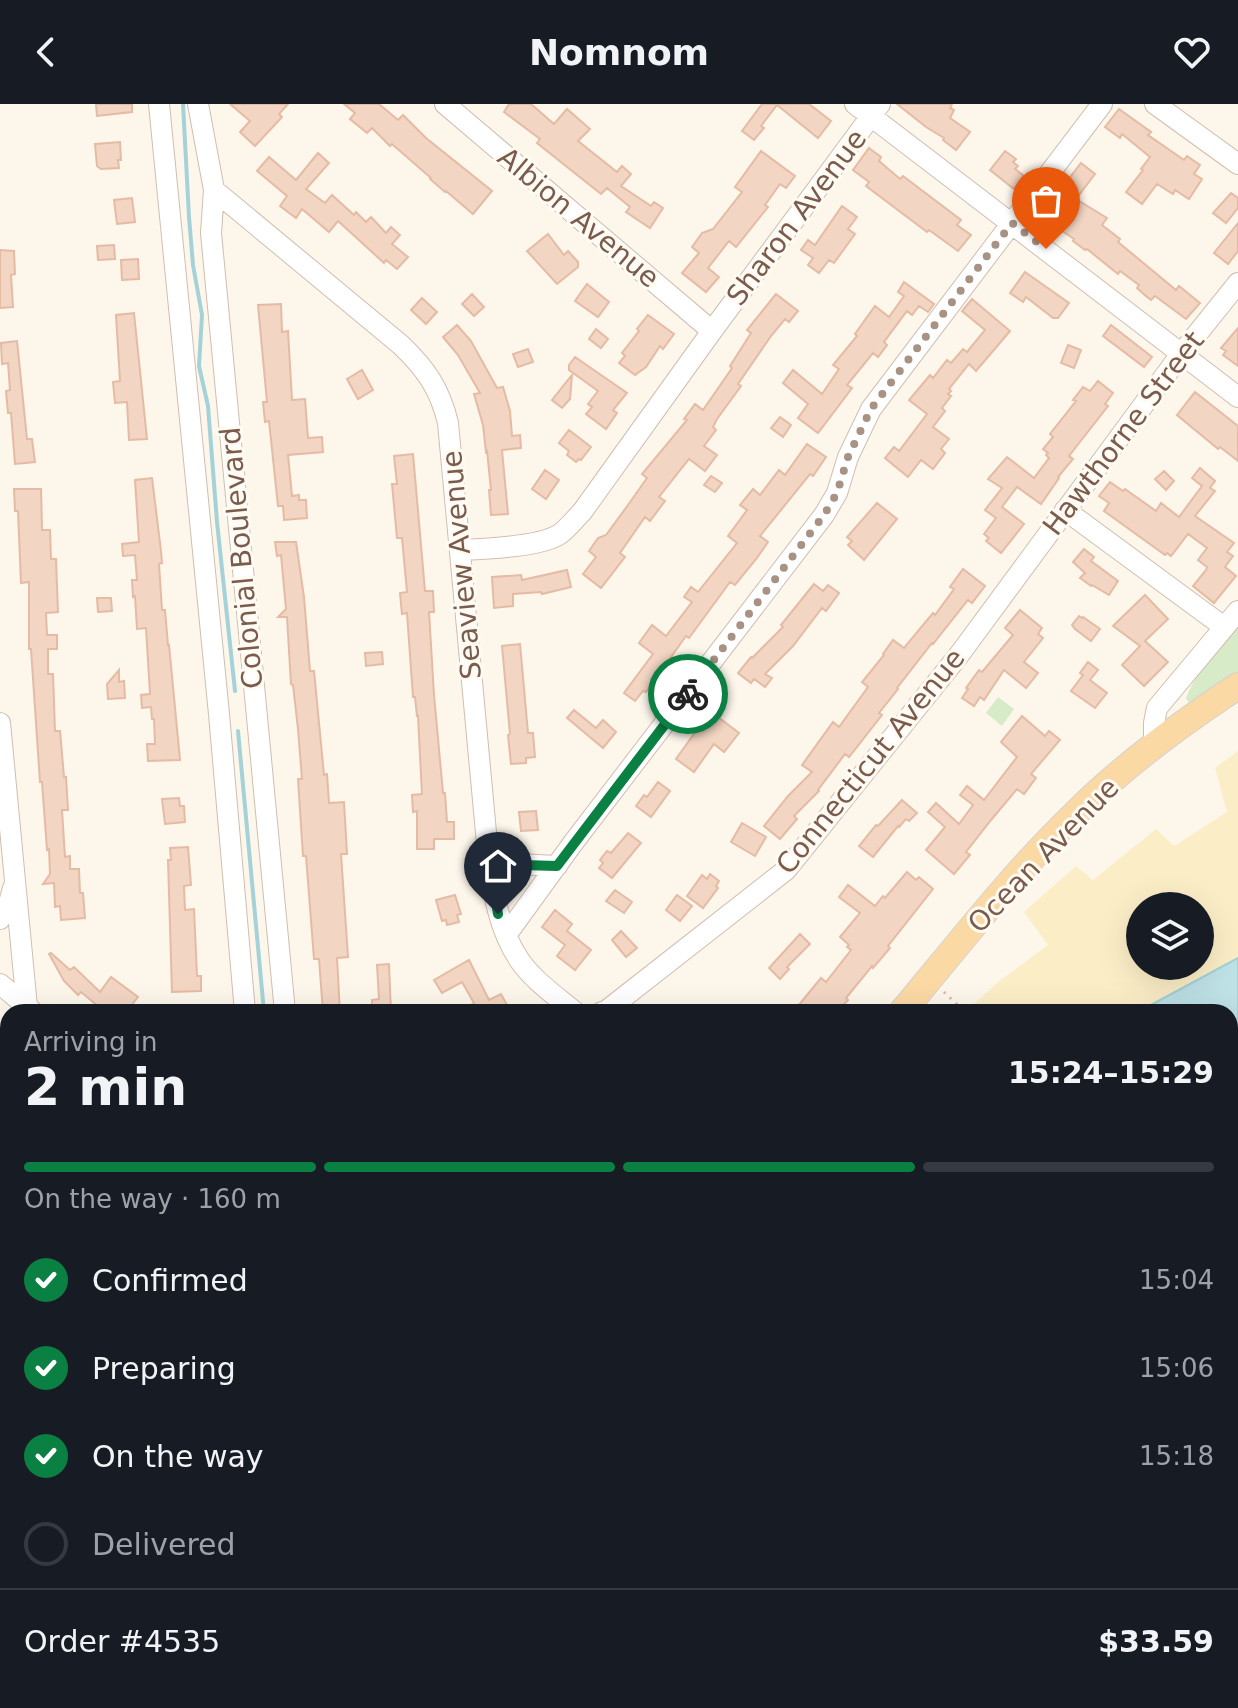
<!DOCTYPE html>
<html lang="en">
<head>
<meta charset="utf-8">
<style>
  :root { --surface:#171b24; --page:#20242c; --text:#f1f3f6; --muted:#9ea1a6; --line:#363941; --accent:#0b8043 }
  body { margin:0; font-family:"DejaVu Sans",sans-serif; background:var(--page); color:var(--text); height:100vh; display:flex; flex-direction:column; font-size:30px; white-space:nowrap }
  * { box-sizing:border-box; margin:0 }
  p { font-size:26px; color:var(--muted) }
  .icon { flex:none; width:44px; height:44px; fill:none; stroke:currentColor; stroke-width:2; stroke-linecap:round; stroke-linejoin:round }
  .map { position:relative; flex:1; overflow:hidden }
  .side { position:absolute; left:0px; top:900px; width:1238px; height:704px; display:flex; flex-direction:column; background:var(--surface); border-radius:24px 24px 0 0; box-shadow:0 8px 32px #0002 }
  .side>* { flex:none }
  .controls { position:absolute; left:1126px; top:788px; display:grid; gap:16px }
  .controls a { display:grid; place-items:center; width:88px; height:88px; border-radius:50%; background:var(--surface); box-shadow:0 8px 32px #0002; font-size:40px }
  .pin { position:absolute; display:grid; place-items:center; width:68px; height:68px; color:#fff; margin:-82px -34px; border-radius:50% 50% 50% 0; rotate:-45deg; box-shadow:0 0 8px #0007 }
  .pin .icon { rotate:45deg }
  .courier { position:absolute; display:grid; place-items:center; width:80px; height:80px; margin:-40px; border:6px solid #0b8043; border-radius:50%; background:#fff; color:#222; box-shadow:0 2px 10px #0007 }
  .head em { font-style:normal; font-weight:700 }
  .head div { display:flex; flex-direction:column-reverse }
  .head { display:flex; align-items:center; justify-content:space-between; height:136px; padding:0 24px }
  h1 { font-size:52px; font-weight:700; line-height:60px }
  .bar { display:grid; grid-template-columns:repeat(4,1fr); gap:12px 8px; align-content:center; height:96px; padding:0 24px }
  .bar i { height:10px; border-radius:6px; background:var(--line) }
  .bar .current { background:var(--accent) }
  .bar p { grid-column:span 4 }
  .line { display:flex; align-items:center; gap:20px; padding:0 24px; border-top:2px solid var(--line) }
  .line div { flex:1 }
  ol { padding:0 24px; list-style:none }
  li { display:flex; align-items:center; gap:24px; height:88px }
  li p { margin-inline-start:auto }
  li .icon { padding:8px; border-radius:50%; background:var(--accent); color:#fff; stroke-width:4 }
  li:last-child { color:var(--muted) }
  li i { width:44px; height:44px; border:4px solid var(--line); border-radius:50% }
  header { display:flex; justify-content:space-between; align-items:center; height:104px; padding:0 24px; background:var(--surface); font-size:36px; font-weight:700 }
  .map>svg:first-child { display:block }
  .green { fill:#d7ebc9 }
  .sand { fill:#fbeec7; fill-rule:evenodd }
  .water { fill:#bfe2e7; stroke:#a5d2d9; stroke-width:2 }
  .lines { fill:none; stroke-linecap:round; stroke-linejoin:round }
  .stream { stroke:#a5d2d9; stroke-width:4 }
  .building { fill:#f2d5c3; stroke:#e5bba3; stroke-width:2 }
  .minor-casing { stroke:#d0beb0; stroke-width:22 }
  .major-casing { stroke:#d9d1cd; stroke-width:28 }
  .path { stroke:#d8b8a5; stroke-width:3; stroke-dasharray:2 6; stroke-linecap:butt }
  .minor { stroke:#fff; stroke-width:20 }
  .major { stroke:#fad9a5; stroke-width:26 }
  .done { stroke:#a79284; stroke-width:8; stroke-dasharray:0 14.4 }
  .route { stroke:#0b8043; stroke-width:10 }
  .labels { text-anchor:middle; stroke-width:6; stroke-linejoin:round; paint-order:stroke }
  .street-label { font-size:28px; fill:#795c4d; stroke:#fffaf2 }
</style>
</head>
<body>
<header><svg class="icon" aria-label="back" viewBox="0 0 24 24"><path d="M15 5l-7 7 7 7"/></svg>Nomnom<svg class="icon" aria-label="heart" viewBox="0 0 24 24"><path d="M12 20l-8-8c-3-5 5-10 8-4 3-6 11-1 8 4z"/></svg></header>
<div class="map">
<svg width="1238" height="1604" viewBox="0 0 1238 1604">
  <rect width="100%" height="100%" fill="#fdf6eb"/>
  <path class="green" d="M 1238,522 L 1238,571 L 1190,600 L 1186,595 C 1193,572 1221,540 1238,522 Z
    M 998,593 L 1014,605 L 1002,622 L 986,609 Z"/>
  <path class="sand" d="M 1238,647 L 1238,854 L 1138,908 L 965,908 L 998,878 L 1048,841 L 1024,808 L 1076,762 L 1093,776 L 1156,725 L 1174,742 L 1227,708 L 1215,664 ZM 1140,802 L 1200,802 L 1200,862 L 1140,862 Z
    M 432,1596 L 518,1596 L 512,1604 L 428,1604 Z"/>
  <path class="water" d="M 1238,854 L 1238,1604 L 512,1604 L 518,1596 L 1230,1596 L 1230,908 L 1138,908 Z"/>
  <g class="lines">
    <path class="stream" d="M 183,0 L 189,113 L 193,161 L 202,211 L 199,262 L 208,302 L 217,418 L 235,587
      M 238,627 L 264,908"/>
  </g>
  <path class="building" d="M 96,0 L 132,0 L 132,8 L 97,12 Z
    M 230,0 L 288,0 L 279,10 L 282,13 L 255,42 L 240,28 L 250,17 Z
    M 344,0 L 379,0 L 398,16 L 403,11 L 426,34 L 492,87 L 473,110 L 446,87 L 445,88 L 430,75 L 431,74 L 392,40 L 390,42 L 372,24 L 367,29 L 350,15 L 355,9 Z
    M 509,0 L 531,0 L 554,20 L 567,5 L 590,25 L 578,37 L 617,68 L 622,62 L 631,70 L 621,82 L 651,102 L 654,98 L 663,104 L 650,124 L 626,108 L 630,103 L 607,84 L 601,90 L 537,39 L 540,35 L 504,8 Z
    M 762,0 L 809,0 L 831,17 L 818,34 L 777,1 L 761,22 L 764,24 L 754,36 L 742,27 Z
    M 897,0 L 952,0 L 950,4 L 954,6 L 950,14 L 970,28 L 956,46 L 943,36 L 944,34 L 926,23 Z
    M 1119,5 L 1151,28 L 1148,31 L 1184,56 L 1187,52 L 1200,61 L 1194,70 L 1202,75 L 1189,95 L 1175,86 L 1173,90 L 1157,80 L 1142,100 L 1126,88 L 1143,66 L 1141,65 L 1150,53 L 1122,30 L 1120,34 L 1105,23 Z
    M 120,38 L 121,56 L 118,56 L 119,64 L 101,65 L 97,62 L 95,40 Z
    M 869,44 L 881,53 L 879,57 L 900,75 L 903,72 L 961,116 L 957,121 L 971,131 L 958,147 L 929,126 L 927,128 L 866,82 L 869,78 L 853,66 Z
    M 761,47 L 795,72 L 786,84 L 780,80 L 765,101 L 768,103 L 736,143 L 729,137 L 708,164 L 719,173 L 706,188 L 682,169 L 699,149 L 692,143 L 702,129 L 713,125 L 742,88 L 735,83 Z
    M 1005,47 L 1016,55 L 1013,58 L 1018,62 L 1015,65 L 1024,72 L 1014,85 L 990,66 Z
    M 318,49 L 329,59 L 306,85 L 325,99 L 332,91 L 354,111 L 356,108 L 366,118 L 371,113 L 386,129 L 391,123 L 400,131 L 392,140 L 408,153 L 397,165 L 386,156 L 384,159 L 338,117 L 329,128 L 302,105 L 296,114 L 280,102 L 287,92 L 257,67 L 269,53 L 296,76 Z
    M 1081,59 L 1095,70 L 1076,95 L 1107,114 L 1102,121 L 1120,135 L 1118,138 L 1176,186 L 1179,182 L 1200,199 L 1186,215 L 1155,192 L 1151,196 L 1147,193 L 1137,184 L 1139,181 L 1120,167 L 1118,170 L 1087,145 L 1085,146 L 1073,137 L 1074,135 L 1040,112 L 1060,84 L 1061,85 Z
    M 1231,89 L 1238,94 L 1238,104 L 1226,119 L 1213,109 Z
    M 132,94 L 135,118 L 117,120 L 114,96 Z
    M 842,102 L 857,113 L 848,125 L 855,130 L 834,159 L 829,156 L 819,169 L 808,161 L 813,154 L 801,146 L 808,136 L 815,141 Z
    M 1238,119 L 1238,147 L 1228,160 L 1214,149 Z
    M 548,130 L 564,151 L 568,147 L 578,158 L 578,163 L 557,180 L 527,147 Z
    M 114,141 L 115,155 L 98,156 L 97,142 Z
    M 0,146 L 14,147 L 15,170 L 11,171 L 13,203 L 0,204 Z
    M 138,155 L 139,175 L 122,176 L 121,156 Z
    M 1025,168 L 1069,199 L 1058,214 L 1053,214 L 1026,193 L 1023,198 L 1010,189 Z
    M 904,178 L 934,200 L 928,208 L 919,202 L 912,211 L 907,207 L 884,238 L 887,241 L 878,253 L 873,249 L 847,281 L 852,284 L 818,329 L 798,314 L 808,300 L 783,279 L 793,266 L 822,290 L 839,265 L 833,261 L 857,232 L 855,230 L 875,202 L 889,213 L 904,192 L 898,188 Z
    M 587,180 L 609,198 L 598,213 L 575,197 Z
    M 472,190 L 484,203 L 474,212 L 462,200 Z
    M 776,190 L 798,207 L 789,218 L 785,215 L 771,232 L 738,280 L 741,282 L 717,315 L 713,323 L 716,326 L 704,342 L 717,351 L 705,367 L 689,355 L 659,393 L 665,397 L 650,417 L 645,413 L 620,449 L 625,453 L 601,484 L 583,470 L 596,453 L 589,447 L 598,434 L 606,431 L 628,401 L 647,374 L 642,370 L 687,316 L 684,315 L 695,300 L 703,306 L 732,264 L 730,262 L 751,229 L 747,226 Z
    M 422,194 L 437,208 L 426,220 L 411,206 Z
    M 972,195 L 1010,227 L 976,267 L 969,260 L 949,285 L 951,287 L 948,290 L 951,292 L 942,304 L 945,307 L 933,323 L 949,335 L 941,345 L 945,349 L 933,365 L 921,356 L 908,373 L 885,354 L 894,343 L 899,347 L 927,310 L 909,296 L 930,271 L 933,274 L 947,256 L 951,259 L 963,245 L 967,248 L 985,226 L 962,207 Z
    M 281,200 L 282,228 L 288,227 L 292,296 L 305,295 L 308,334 L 322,333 L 323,348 L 288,351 L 292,392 L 299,391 L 299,396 L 306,396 L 307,414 L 284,416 L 283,402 L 278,402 L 269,317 L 265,318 L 263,298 L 267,298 L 258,201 Z
    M 134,209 L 147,335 L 129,336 L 127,298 L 115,299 L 113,278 L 120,277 L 116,211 Z
    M 648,211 L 674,230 L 663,245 L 660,242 L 646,263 L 635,271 L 619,259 L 625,252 L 622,249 L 639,227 L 637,225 Z
    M 457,221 L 471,237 L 497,284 L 503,283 L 510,307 L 512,332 L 520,331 L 521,344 L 502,346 L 508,410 L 491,411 L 489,386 L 491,386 L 487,347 L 486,348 L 483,321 L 474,290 L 480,289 L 458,251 L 443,233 Z
    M 1111,221 L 1152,253 L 1144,263 L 1103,232 Z
    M 1238,224 L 1238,262 L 1223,251 L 1226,247 L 1221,244 Z
    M 596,225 L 608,235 L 601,244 L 589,235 Z
    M 17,237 L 27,335 L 32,335 L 35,358 L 15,360 L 11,309 L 8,309 L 6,287 L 10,286 L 8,259 L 2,260 L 1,239 Z
    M 1068,241 L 1081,246 L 1074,264 L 1061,259 Z
    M 528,245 L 533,258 L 518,263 L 513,250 Z
    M 575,253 L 627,289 L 613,306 L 617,309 L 606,325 L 586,310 L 592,303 L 588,300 L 598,287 L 569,266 L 569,261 Z
    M 362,266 L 373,286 L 358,295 L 347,275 Z
    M 572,271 L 570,295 L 562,304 L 552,296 Z
    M 1098,277 L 1113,289 L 1105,300 L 1108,302 L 1069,352 L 1073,355 L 1058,373 L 1059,374 L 1041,400 L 1017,383 L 1002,403 L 1024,420 L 1001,449 L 986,437 L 989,434 L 984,430 L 996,414 L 985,406 L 1002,384 L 988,375 L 1007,353 L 1034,374 L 1049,354 L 1046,351 L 1048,349 L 1043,345 L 1053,333 L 1050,330 L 1076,297 L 1073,296 L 1083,283 L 1090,287 Z
    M 1195,288 L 1238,322 L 1238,357 L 1220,343 L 1218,345 L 1177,311 Z
    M 780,313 L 791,321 L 783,333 L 771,324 Z
    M 569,326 L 591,343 L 581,356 L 579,355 L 576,358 L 567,351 L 569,347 L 559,339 Z
    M 807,340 L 826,353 L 813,372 L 810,370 L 760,432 L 768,438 L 757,454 L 735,481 L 730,478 L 689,534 L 686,532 L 646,588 L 643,587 L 635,597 L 624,589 L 653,550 L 639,539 L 652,521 L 666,532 L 692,498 L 684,493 L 691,483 L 698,488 L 737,439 L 728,432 L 747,406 L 740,401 L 753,385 L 760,391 L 779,366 L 785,371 Z
    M 413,350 L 425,487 L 433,487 L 434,508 L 429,508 L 434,591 L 443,689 L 445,689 L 447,718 L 454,718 L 454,735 L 434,735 L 434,745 L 417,745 L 417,707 L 413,708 L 412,691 L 422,690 L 418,612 L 417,612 L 415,593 L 413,593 L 407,509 L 402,510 L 400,489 L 407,488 L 402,434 L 397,434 L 392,380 L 397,380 L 394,352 Z
    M 1200,364 L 1215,377 L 1210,384 L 1215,387 L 1195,412 L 1234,439 L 1227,448 L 1233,452 L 1225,463 L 1236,472 L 1214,499 L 1193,482 L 1206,466 L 1207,463 L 1198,456 L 1207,444 L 1188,430 L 1171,452 L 1167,449 L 1165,451 L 1104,407 L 1109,399 L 1099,392 L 1110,378 L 1123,387 L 1125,385 L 1156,407 L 1161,399 L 1179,413 L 1202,382 L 1192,374 Z
    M 545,366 L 559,376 L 546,395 L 532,385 Z
    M 1164,367 L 1174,377 L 1166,386 L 1155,375 Z
    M 711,372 L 722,379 L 715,388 L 704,381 Z
    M 152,374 L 161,447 L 162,459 L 159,460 L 162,506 L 165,506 L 168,541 L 169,541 L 180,656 L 148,657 L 147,640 L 155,640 L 154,615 L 152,615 L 151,603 L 142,604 L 141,591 L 150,590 L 146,524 L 137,525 L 135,492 L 133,493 L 132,476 L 137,476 L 135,451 L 123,452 L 122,440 L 139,438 L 135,376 Z
    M 14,385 L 41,385 L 42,426 L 50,426 L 51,455 L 56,455 L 58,508 L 46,509 L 47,531 L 57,531 L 57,545 L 48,545 L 48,570 L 53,570 L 55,627 L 60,627 L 64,673 L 66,673 L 68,706 L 62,706 L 65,753 L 70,752 L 70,765 L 79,765 L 80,789 L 83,789 L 85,814 L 61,816 L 60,802 L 55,803 L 54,779 L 43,780 L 50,770 L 49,745 L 47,746 L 42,678 L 40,678 L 31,545 L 29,545 L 29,478 L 21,479 L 18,407 L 15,407 Z
    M 877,399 L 897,415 L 864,456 L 848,441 L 852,437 L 847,433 Z
    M 275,438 L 296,438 L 304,493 L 310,567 L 314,567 L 324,671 L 327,670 L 329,699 L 344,698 L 347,750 L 341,750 L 348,853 L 337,854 L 340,908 L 323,908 L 319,855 L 314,855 L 306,752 L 303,752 L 298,675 L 302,675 L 298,625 L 293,581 L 291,580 L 287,513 L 278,513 L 286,505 L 281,451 L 277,452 Z
    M 1084,445 L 1094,453 L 1091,457 L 1118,477 L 1109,491 L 1092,481 L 1091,482 L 1080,474 L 1085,469 L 1073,458 Z
    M 963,465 L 985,482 L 972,499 L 968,496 L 933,540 L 932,539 L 897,584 L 898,585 L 879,609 L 882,611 L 849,653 L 845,650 L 818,686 L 819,687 L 794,712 L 797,715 L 780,735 L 764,722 L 788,692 L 812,668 L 802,661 L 833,618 L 839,623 L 868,583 L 862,578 L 884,551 L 883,550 L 893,536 L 904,544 L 933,509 L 935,511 L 954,485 L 950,483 Z
    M 567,466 L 571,483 L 542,490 L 541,488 L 513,490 L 513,502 L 494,504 L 492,473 L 521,471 L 522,476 Z
    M 814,480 L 823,487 L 828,481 L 839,489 L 826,507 L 822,504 L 793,542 L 765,570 L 772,574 L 765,583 L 754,575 L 751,579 L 738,569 L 751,553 L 752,554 L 783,523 L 781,521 Z
    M 1145,491 L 1168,515 L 1145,537 L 1168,558 L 1144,582 L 1122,561 L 1140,542 L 1113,522 Z
    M 97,494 L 111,494 L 112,507 L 98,508 Z
    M 1020,506 L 1042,524 L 1038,530 L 1043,534 L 1024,558 L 1038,569 L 1026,584 L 1004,566 L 984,596 L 980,593 L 974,602 L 962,594 L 968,585 L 966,584 L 979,566 L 982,568 L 1013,531 L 1005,524 Z
    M 1079,512 L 1082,514 L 1083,513 L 1100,525 L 1091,537 L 1075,525 L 1072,521 Z
    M 520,540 L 528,629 L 533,629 L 535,653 L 526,654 L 526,659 L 511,660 L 508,631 L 510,630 L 502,542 Z
    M 382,548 L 383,560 L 366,562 L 365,549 Z
    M 1088,558 L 1098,566 L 1090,576 L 1107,589 L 1095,604 L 1071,587 L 1083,571 L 1080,569 Z
    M 119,566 L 119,578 L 124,577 L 125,594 L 108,595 L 107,580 Z
    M 574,606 L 596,624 L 603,616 L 616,628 L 603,644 L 567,614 Z
    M 714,610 L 739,629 L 724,648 L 714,640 L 694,668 L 676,655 L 706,613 L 710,616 Z
    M 1022,612 L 1045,632 L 1049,627 L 1060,636 L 1031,670 L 1036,674 L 1024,690 L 1017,685 L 991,716 L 966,748 L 970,751 L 954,770 L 926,746 L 945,723 L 928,708 L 936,699 L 959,720 L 973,701 L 960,691 L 967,682 L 984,696 L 1017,653 L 1001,638 Z
    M 658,678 L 670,687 L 651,713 L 636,702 L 644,691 L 647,693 Z
    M 179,694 L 180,702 L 184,702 L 185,718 L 165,720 L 162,695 Z
    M 902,696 L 917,709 L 909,717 L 906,715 L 899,723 L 898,722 L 873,753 L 859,742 L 876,721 L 878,722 Z
    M 536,707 L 538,726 L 521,727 L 519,708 Z
    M 742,719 L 766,733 L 755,752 L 731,738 Z
    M 628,729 L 641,739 L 612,774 L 599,764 L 603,759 L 600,756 L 607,747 L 611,749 Z
    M 188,743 L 191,781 L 184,782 L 185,806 L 194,805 L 197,872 L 201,872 L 201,887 L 172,888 L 168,756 L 171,756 L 170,744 Z
    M 907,768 L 916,776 L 919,773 L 933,785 L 888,842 L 890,844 L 873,864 L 872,862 L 846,894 L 848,896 L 837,908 L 793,908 L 821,874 L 826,878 L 851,846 L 847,843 L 849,841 L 840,833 L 860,809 L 839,793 L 848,781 L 875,802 L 883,792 L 885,794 Z
    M 710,770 L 719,777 L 716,782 L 718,784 L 703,804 L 687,792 L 702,771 L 707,775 Z
    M 615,786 L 632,798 L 624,809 L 606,797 Z
    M 455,791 L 461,810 L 457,811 L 459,818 L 447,821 L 446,816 L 442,817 L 436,796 Z
    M 677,791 L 692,802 L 680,817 L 666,806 Z
    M 555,806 L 572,820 L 567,827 L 591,846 L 575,866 L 557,852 L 565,841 L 542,823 Z
    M 621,827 L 637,844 L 626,853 L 612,836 Z
    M 800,830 L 810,840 L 787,863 L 789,865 L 780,875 L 769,864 Z
    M 51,849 L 70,866 L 74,863 L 100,888 L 111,873 L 138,893 L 127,907 L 122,904 L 120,906 L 117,904 L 116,906 L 112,903 L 108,908 L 105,908 L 81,888 L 78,891 L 64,877 L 49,850 Z
    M 469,856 L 489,896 L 501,890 L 511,908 L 458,908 L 474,899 L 462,878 L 442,889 L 434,876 Z
    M 389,860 L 391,908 L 372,908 L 372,896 L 379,895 L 377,861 Z"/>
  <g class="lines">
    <defs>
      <path id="minor" d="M 159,0 L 219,610 L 245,908
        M 198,0 L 214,86 L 211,129 L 285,908
        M 445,0 L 712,227
        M 855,0 L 1238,293
        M 1155,0 L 1238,60
        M 214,86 L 401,241 C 426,265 440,285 448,319 L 488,750 C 493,787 498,825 520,857 C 534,877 556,892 575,908
        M 1065,406 L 1224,523
        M 461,446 C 485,445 540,443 560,430 C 568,424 575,415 582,408 L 712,227 L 880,0
        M 0,619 L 27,903
        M 1154,641 L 1154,619 L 1157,604 L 1238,507
        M 488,750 C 510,761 532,761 557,762
        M 0,815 L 9,799 L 13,784
        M 507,830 L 573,739 L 824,411 L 837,389 L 848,353 L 871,305 L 1102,0
        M 0,880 L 31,906
        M 602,908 L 606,907 L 786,766 L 959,551 L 1181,250 L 1238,179
        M 0,1134 L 8,1140
        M 0,1393 L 8,1399
        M 14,1604 L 15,1596"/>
      <path id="major" d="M 902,908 C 958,841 1012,771 1075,710 C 1124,661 1180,620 1238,582
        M 397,1604 L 400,1596"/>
    </defs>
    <use href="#minor" class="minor-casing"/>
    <use href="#major" class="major-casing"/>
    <path class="path" d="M 944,888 L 965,908"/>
    <use href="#minor" class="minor"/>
    <use href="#major" class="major"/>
  </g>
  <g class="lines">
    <path class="done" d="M 688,590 L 824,411 L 837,389 L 848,353 L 871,305 L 1012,119 L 1046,145"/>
    <path class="route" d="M 498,810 L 488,750 L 522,761 L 557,762 L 688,590"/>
  </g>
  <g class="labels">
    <g class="street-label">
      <text transform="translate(579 113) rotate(40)" y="10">Albion Avenue</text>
      <text transform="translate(796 113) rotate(-53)" y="10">Sharon Avenue</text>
      <text transform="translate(1123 329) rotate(-53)" y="10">Hawthorne Street</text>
      <text transform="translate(241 454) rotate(-95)" y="10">Colonial Boulevard</text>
      <text transform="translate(461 461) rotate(-95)" y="10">Seaview Avenue</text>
      <text transform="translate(870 657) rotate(-51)" y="10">Connecticut Avenue</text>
      <text transform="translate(1043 751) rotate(-46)" y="10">Ocean Avenue</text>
    </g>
  </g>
</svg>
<div class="controls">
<a><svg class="icon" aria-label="layers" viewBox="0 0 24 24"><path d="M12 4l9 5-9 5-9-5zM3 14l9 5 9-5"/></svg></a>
</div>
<div class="pin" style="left:1046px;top:145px;background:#ea580c"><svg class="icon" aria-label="bag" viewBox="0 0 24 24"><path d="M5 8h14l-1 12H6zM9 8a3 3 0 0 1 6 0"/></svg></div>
<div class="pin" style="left:498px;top:810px;background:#1f2937"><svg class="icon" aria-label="home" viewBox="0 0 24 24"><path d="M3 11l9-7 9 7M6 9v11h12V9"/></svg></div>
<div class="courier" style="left:688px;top:590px"><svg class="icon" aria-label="bike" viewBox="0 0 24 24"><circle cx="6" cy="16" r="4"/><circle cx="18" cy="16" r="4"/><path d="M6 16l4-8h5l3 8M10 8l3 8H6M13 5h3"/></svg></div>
<section class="side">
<div class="head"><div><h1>2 min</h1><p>Arriving in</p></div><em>15:24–15:29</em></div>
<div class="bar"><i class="current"></i><i class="current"></i><i class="current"></i><i></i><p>On the way · 160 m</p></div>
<ol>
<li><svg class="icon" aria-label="check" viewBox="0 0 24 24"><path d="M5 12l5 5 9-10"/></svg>Confirmed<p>15:04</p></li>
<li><svg class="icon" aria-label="check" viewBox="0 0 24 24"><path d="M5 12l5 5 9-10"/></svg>Preparing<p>15:06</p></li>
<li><svg class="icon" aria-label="check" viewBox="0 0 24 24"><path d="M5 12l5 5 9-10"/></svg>On the way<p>15:18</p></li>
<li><i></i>Delivered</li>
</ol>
<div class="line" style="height:104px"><div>Order #4535</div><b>$33.59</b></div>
</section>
</div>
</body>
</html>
